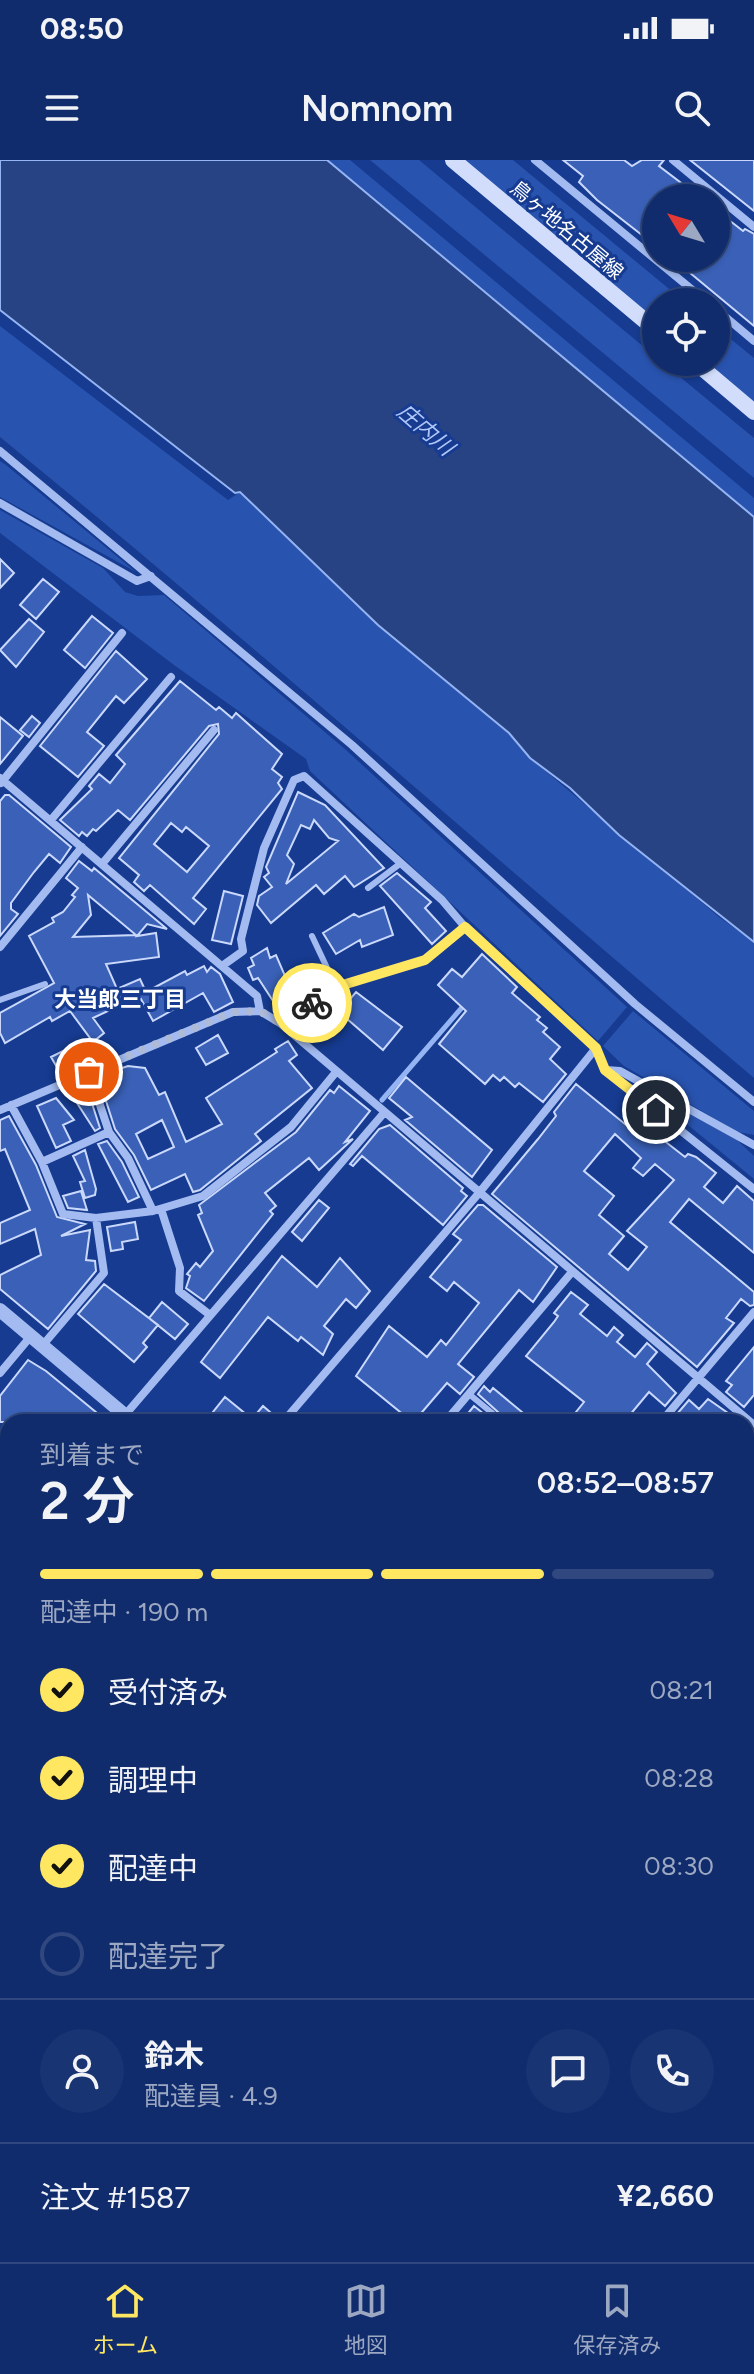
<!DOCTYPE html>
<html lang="ja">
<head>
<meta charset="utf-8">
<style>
  :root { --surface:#102c6c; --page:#193472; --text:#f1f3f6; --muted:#9ca7c2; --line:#30487f; --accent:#ffe762 }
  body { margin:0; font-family:Figtree,"Noto Sans JP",sans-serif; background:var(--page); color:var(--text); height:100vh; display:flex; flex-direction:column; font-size:30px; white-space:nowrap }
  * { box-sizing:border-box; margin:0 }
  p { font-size:26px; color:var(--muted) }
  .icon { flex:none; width:44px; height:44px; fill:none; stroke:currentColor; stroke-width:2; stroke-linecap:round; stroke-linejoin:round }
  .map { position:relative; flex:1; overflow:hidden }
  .details { position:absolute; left:0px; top:1254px; width:754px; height:848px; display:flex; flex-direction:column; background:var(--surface); border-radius:24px 24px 0 0; box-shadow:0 2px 6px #0004,0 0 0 2px var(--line) }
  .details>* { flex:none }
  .needle { width:52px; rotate:308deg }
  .buttons { position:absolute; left:642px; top:24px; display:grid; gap:16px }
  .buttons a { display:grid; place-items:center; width:88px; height:88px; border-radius:50%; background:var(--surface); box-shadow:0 2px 6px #0004,0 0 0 2px var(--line); font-size:40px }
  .pin { position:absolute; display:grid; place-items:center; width:68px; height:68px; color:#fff; margin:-34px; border:4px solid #fff; border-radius:50%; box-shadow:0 2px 8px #0007 }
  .courier { position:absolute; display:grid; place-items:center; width:80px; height:80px; margin:-40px; border:6px solid #ffe762; border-radius:50%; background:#fff; color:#222; box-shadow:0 2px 10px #0007 }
  .head em { font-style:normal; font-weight:600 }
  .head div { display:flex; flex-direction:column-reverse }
  .head { display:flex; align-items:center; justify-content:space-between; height:136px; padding:0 40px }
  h1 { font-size:52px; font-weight:600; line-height:60px }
  .bar { display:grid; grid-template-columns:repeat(4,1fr); gap:12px 8px; align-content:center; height:96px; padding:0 40px }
  .bar i { height:10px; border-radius:6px; background:var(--line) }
  .bar .selected { background:var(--accent) }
  .bar p { grid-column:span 4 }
  .line { display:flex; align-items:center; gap:20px; padding:0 40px; border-top:2px solid var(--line) }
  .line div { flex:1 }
  .round { display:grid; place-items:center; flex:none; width:84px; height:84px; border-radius:42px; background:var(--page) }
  ol { padding:0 40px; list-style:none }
  li { display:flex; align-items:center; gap:24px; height:88px }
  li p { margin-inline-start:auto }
  li .icon { padding:8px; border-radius:50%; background:var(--accent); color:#111; stroke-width:4 }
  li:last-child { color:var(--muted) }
  li i { width:44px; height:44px; border:4px solid var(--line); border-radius:50% }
  .status { display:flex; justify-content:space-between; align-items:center; height:56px; padding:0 40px; background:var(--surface); direction:ltr }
  .status svg { height:22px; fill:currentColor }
  header { display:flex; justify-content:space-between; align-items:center; height:104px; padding:0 40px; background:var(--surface); font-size:36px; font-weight:600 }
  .dock { display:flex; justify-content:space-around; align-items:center; height:112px; border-top:2px solid var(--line); background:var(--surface); font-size:22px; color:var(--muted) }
  .dock a { display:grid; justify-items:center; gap:4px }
  .dock .selected { color:var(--accent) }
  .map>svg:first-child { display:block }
  .green { fill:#2853af }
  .water { fill:#284383; stroke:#95b4f3; stroke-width:2 }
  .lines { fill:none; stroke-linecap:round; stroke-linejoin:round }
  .stream { stroke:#95b4f3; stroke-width:5 }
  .building { fill:#3a61b7; stroke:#cad9fb; stroke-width:2; fill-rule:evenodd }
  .service { stroke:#a3bbf0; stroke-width:6 }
  .minor { stroke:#a3bbf0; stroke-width:8 }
  .tertiary { stroke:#a3bbf0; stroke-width:14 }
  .secondary { stroke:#d1ddfb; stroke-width:16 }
  .done { stroke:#adbad8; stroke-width:8; stroke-dasharray:0 14.4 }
  .route { stroke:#ffe762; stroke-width:10 }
  .labels { text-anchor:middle; stroke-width:6; stroke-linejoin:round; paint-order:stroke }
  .street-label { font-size:20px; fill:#fff; stroke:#163b90 }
  .water-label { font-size:22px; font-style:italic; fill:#afc6f7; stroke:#163b90 }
  .neighbourhood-label { font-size:22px; font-weight:bold; fill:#fff; stroke:#163b90 }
</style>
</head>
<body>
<div class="status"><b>08:50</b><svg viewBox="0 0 49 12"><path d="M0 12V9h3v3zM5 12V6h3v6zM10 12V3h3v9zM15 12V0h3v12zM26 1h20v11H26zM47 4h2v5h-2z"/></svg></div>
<header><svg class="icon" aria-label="menu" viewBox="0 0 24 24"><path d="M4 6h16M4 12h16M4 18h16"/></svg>Nomnom<svg class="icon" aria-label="search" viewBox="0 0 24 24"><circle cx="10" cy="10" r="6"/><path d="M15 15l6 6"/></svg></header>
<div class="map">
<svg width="754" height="2102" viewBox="0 0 754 2102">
  <rect width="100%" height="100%" fill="#163b90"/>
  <path class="green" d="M 327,0 L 350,0 L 754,338 L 754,357 Z
    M 370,0 L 419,0 L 656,197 L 656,202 L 662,202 L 754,278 L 754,318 Z
    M 465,0 L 513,0 L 685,142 L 656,142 L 656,160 Z
    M 0,166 L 228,340 L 240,332 L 368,453 L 509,573 L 530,598 L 719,757 L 754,782 L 754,918 C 502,705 256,486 0,277 Z
    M 716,167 L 754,198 L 754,242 L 706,202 L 716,202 Z
    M 0,301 L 6,305 L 136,412 L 0,337 Z
    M 0,350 L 103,408 L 125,432 L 138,436 L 164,435 L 346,590 L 627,847 L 598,881 L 310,611 L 306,599 L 174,505 L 0,373 Z
    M 633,851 L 754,951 L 754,975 L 738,972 L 624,906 L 603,886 Z
    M 644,929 L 737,980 L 754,996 L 754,1019 Z"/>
  <path class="water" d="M 0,0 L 327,0 L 754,357 L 754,782 L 619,675 L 570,628 L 530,598 L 509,573 L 378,465 L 240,332 L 235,333 L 0,150 Z"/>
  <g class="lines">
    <path class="stream" d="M 382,940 L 465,844
      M 746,1369 L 754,1359"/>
  </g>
  <path class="building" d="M 563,0 L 624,0 L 632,6 L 642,0 L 664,0 L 659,6 L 701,38 L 656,38 L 656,86 L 597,40 L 579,22 L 583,16 Z
    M 690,0 L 754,0 L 754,51 Z
    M 716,50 L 743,71 L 745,69 L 754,74 L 754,166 L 672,98 L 716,98 Z
    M 0,399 L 14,413 L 0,428 Z
    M 43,419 L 59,432 L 36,459 L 20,445 Z
    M 92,456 L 113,473 L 85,508 L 64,490 Z
    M 29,459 L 44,472 L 16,507 L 0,490 Z
    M 116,491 L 147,519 L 124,543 L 116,536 L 87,572 L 104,586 L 78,617 L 40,586 Z
    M 180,521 L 216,550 L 219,547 L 232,558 L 236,553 L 282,594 L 272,609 L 282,617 L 278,623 L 282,629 L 193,738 L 206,749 L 194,764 L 150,725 L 144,731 L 134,722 L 139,715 L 119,698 L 219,574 L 218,564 L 209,566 L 130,660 L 118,650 L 96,671 L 93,669 L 87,676 L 82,672 L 79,676 L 60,660 L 92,629 L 89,626 L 99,614 L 110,623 L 125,604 L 116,595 ZM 171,663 L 182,672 L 186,667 L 209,686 L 187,712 L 154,684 Z
    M 32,556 L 40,563 L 29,577 L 20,570 Z
    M 0,557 L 23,576 L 0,604 Z
    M 298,632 L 325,645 L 384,708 L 354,727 L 345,716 L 324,734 L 316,725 L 271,763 L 257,745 L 259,736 L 272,727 L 264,717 L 269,713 L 266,707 ZM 314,660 L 329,678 L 338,681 L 286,724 L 294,704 L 287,695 L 301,665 L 310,669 Z
    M 5,635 L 9,635 L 71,687 L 60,703 L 49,694 L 34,712 L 11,743 L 11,749 L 18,754 L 0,776 L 0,641 Z
    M 79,701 L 92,711 L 94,708 L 167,769 L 147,764 L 137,776 L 156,773 L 159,797 L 106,804 L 117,829 L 140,819 L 146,832 L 185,811 L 187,815 L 204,806 L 207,812 L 211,807 L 220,814 L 233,842 L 214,852 L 203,833 L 153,861 L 141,839 L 126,845 L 125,843 L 93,858 L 104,873 L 93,882 L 70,851 L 52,861 L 50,857 L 5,883 L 0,873 L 0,853 L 54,823 L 29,776 L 54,762 L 52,758 L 63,752 L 75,737 L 72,735 L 78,728 L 66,718 ZM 88,735 L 136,775 L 73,777 L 91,755 Z
    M 397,713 L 431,742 L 425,748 L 446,771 L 432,784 L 380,726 Z
    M 224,731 L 243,736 L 231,784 L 212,780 Z
    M 384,747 L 393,775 L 362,787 L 360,780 L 336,794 L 323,773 L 354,754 L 359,757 Z
    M 267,788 L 270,798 L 276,795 L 285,816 L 297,830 L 275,844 L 258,818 L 253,820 L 248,808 L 254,805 L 251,798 Z
    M 482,794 L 517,827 L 512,833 L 540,857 L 537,860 L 547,868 L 543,872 L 560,887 L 550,899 L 566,914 L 543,942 L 519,923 L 515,927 L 504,917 L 500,921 L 493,915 L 485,924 L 439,884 L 466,851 L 438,825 L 452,809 L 462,817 Z
    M 356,832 L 402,867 L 383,890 L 339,852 Z
    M 218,875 L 228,893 L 206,905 L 196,888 Z
    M 288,881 L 297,895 L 289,901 L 312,928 L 255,974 L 261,981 L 200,1030 L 193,1032 L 185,1014 L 151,1030 L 134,995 L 115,969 L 98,916 L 128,906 L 145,908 L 159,935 L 165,932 L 186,982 L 222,964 L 206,938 L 277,892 L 275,889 ZM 162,960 L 174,987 L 148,999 L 136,974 Z
    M 67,889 L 78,909 L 62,916 L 51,897 Z
    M 406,917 L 492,990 L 472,1017 L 405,960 L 412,957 L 389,938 Z
    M 85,922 L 100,968 L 95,971 L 68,929 Z
    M 576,924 L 631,969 L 639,961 L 685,997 L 688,994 L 696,997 L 716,1013 L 704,1027 L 723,1043 L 737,1026 L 754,1041 L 754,1093 L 689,1039 L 670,1062 L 754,1132 L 754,1145 L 750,1146 L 741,1139 L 726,1158 L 734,1163 L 697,1207 L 492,1034 L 538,979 L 556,956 L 554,952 ZM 615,974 L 641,998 L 633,1008 L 643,1016 L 655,1004 L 674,1020 L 627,1071 L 647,1087 L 628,1110 L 609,1094 L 624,1076 L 599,1055 L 614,1036 L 584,1011 Z
    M 339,926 L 370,951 L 345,982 L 353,979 L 319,1010 L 309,998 L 265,1033 L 276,1046 L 270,1051 L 273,1054 L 204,1141 L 186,1128 L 190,1116 L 187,1114 L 196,1103 L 200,1107 L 213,1091 L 198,1055 L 202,1053 L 199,1045 L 296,972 L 330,930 L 334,933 Z
    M 56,938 L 74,960 L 63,965 L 71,981 L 56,988 L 37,946 Z
    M 9,956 L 36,1005 L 57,1057 L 85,1064 L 61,1076 L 90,1070 L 86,1100 L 95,1101 L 96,1111 L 48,1169 L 0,1129 L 0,1115 L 41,1095 L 35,1069 L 0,1084 L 0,1063 L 30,1050 L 5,989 L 0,991 L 0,960 Z
    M 390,965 L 463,1028 L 461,1031 L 467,1036 L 443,1065 L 362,996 L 353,1006 L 350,1004 L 379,969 Z
    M 107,981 L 122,1002 L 139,1037 L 128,1042 L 98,984 Z
    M 85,990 L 96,1029 L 95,1035 L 85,1038 L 80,1022 L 85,1021 L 73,996 Z
    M 81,1031 L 87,1050 L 68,1048 L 63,1036 Z
    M 319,1040 L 329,1048 L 302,1081 L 292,1072 Z
    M 478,1045 L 483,1045 L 557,1107 L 533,1142 L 519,1130 L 458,1204 L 474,1217 L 460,1234 L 447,1223 L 417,1258 L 414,1255 L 410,1260 L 356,1216 L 389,1166 L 427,1197 L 441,1180 L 446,1185 L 479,1143 L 454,1122 L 447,1131 L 430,1117 L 461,1080 L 453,1074 Z
    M 135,1062 L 138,1079 L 122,1082 L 123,1089 L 111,1091 L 107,1067 Z
    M 282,1096 L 317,1127 L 340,1098 L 370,1131 L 356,1148 L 346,1139 L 324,1166 L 333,1174 L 323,1195 L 301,1177 L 298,1181 L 268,1157 L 220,1218 L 201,1202 Z
    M 104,1124 L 158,1165 L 143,1183 L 147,1187 L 134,1202 L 78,1154 Z
    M 571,1132 L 588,1145 L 580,1154 L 607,1176 L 614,1167 L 623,1175 L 617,1182 L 635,1197 L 647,1183 L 657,1192 L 647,1204 L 676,1233 L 665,1246 L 649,1232 L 624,1262 L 568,1262 L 584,1242 L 526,1196 L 554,1162 L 558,1156 L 554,1153 Z
    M 162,1142 L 188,1164 L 175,1179 L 149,1158 Z
    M 754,1187 L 754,1235 L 744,1247 L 726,1232 L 732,1225 L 726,1221 Z
    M 28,1200 L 46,1211 L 108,1262 L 0,1262 L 0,1236 Z
    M 484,1226 L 490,1232 L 493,1228 L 534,1262 L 509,1262 L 478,1234 Z
    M 225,1237 L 252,1259 L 263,1246 L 277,1258 L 276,1262 L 205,1262 Z
    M 708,1239 L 735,1258 L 732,1262 L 670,1262 L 689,1240 L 699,1249 Z
    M 474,1246 L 494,1262 L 472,1262 L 465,1257 Z"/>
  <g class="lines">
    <path class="service" d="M 368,728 L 401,703
      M 312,776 L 336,827
      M 0,840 L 45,824
      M 469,1234 L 503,1262"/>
    <path class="minor" d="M 535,0 L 707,142
      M 673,0 L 754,67
      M 716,149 L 754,181
      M 0,291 L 352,585 L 635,844 L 754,942
      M 0,343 L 137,421 L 151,416
      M 0,618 L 257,836 L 260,851
      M 1,623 L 122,473
      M 51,660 L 171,517
      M 102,704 L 214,570
      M 0,787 L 82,687
      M 222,806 L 243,791 L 241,779 L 264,688 L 294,620 L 304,616 L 442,740 L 465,767
      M 280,863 L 336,827 L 425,800 L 465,767 L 596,888 L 605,910 L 754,1029
      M 606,910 L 620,911 L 754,985
      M 89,912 L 109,972 L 128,998 L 153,1051
      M 11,945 L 42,1002 L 63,1054 L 96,1058 L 153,1051 L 203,1036 L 291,967 L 336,912
      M 0,950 L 233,852 L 260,851 L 280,863 L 754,1265
      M 42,1002 L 109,972
      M 161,1049 L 180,1108 L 179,1131 L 210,1155
      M 42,1186 L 104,1113 L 96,1058
      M 0,1213 L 31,1176
      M 119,1262 L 383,954
      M 283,1262 L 479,1033 L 596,888
      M 445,1262 L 572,1112
      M 661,1262 L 754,1152
      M 0,1365 L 8,1371
      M 746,1577 L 754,1568
      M 0,1795 L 8,1785
      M 0,1808 L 8,1813
      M 746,1930 L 754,1932
      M 0,2080 L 8,2070
      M 210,2102 L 212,2094
      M 328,2102 L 331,2094
      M 440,2102 L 443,2094
      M 631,2102 L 634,2094"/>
    <path class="tertiary" d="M 0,1150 L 133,1262
      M 0,1597 L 8,1588
      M 0,1973 L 8,1978
      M 175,2094 L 186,2102"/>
    <path class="secondary" d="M 453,0 L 656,170
      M 695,202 L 754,252"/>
  </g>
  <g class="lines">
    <path class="done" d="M 89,912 L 233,852 L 260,851 L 280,863 L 312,843"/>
    <path class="route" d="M 312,843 L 336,827 L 425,800 L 465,767 L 596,888 L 605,910 L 656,950"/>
  </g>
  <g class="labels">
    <g class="street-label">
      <text transform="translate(567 70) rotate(40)" y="7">鳥ヶ地名古屋線</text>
    </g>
    <g class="water-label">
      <text transform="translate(426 269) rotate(41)" y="8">庄内川</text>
    </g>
    <g class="neighbourhood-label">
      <text x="120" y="847">大当郎三丁目</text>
    </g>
  </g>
</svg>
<div class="buttons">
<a><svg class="needle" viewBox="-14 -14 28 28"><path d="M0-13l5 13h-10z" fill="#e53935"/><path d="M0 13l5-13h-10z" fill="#9ca7c2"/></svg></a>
<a><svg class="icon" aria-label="locate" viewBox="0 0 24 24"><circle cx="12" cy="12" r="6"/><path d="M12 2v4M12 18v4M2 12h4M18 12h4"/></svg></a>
</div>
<div class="pin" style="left:89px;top:912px;background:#ea580c"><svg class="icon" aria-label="bag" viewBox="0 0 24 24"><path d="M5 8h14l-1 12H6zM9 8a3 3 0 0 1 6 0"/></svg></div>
<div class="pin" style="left:656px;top:950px;background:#1f2937"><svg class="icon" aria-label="home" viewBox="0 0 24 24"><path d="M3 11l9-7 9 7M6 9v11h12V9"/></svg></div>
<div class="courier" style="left:312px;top:843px"><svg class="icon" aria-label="bike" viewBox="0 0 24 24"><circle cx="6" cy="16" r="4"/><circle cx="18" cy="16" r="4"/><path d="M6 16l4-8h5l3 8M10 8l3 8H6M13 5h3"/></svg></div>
<section class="details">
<div class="head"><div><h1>2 分</h1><p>到着まで</p></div><em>08:52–08:57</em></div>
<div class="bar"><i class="selected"></i><i class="selected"></i><i class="selected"></i><i></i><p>配達中 · 190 m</p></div>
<ol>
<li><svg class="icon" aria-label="check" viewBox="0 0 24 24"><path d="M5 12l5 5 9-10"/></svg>受付済み<p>08:21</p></li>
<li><svg class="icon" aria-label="check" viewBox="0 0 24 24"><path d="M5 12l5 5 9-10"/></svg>調理中<p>08:28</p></li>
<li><svg class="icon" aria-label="check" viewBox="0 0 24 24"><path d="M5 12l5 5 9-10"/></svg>配達中<p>08:30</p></li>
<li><i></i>配達完了</li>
</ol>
<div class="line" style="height:144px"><a class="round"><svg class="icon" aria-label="person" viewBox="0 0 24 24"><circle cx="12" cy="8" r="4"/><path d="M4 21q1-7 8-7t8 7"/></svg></a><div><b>鈴木</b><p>配達員 · 4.9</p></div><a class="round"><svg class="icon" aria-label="chat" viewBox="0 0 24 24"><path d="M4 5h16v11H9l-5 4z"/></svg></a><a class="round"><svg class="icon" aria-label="phone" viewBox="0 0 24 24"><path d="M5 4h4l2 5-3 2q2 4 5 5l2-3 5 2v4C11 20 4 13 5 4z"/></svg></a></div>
<div class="line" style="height:104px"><div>注文 #1587</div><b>¥2,660</b></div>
</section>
</div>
<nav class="dock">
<a class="selected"><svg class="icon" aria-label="home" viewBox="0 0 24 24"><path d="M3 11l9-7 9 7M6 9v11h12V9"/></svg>ホーム</a>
<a><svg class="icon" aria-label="map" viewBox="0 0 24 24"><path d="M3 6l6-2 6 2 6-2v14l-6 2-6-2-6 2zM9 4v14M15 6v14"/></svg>地図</a>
<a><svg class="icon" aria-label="saved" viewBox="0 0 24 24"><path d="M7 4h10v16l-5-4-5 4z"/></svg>保存済み</a>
</nav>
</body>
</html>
